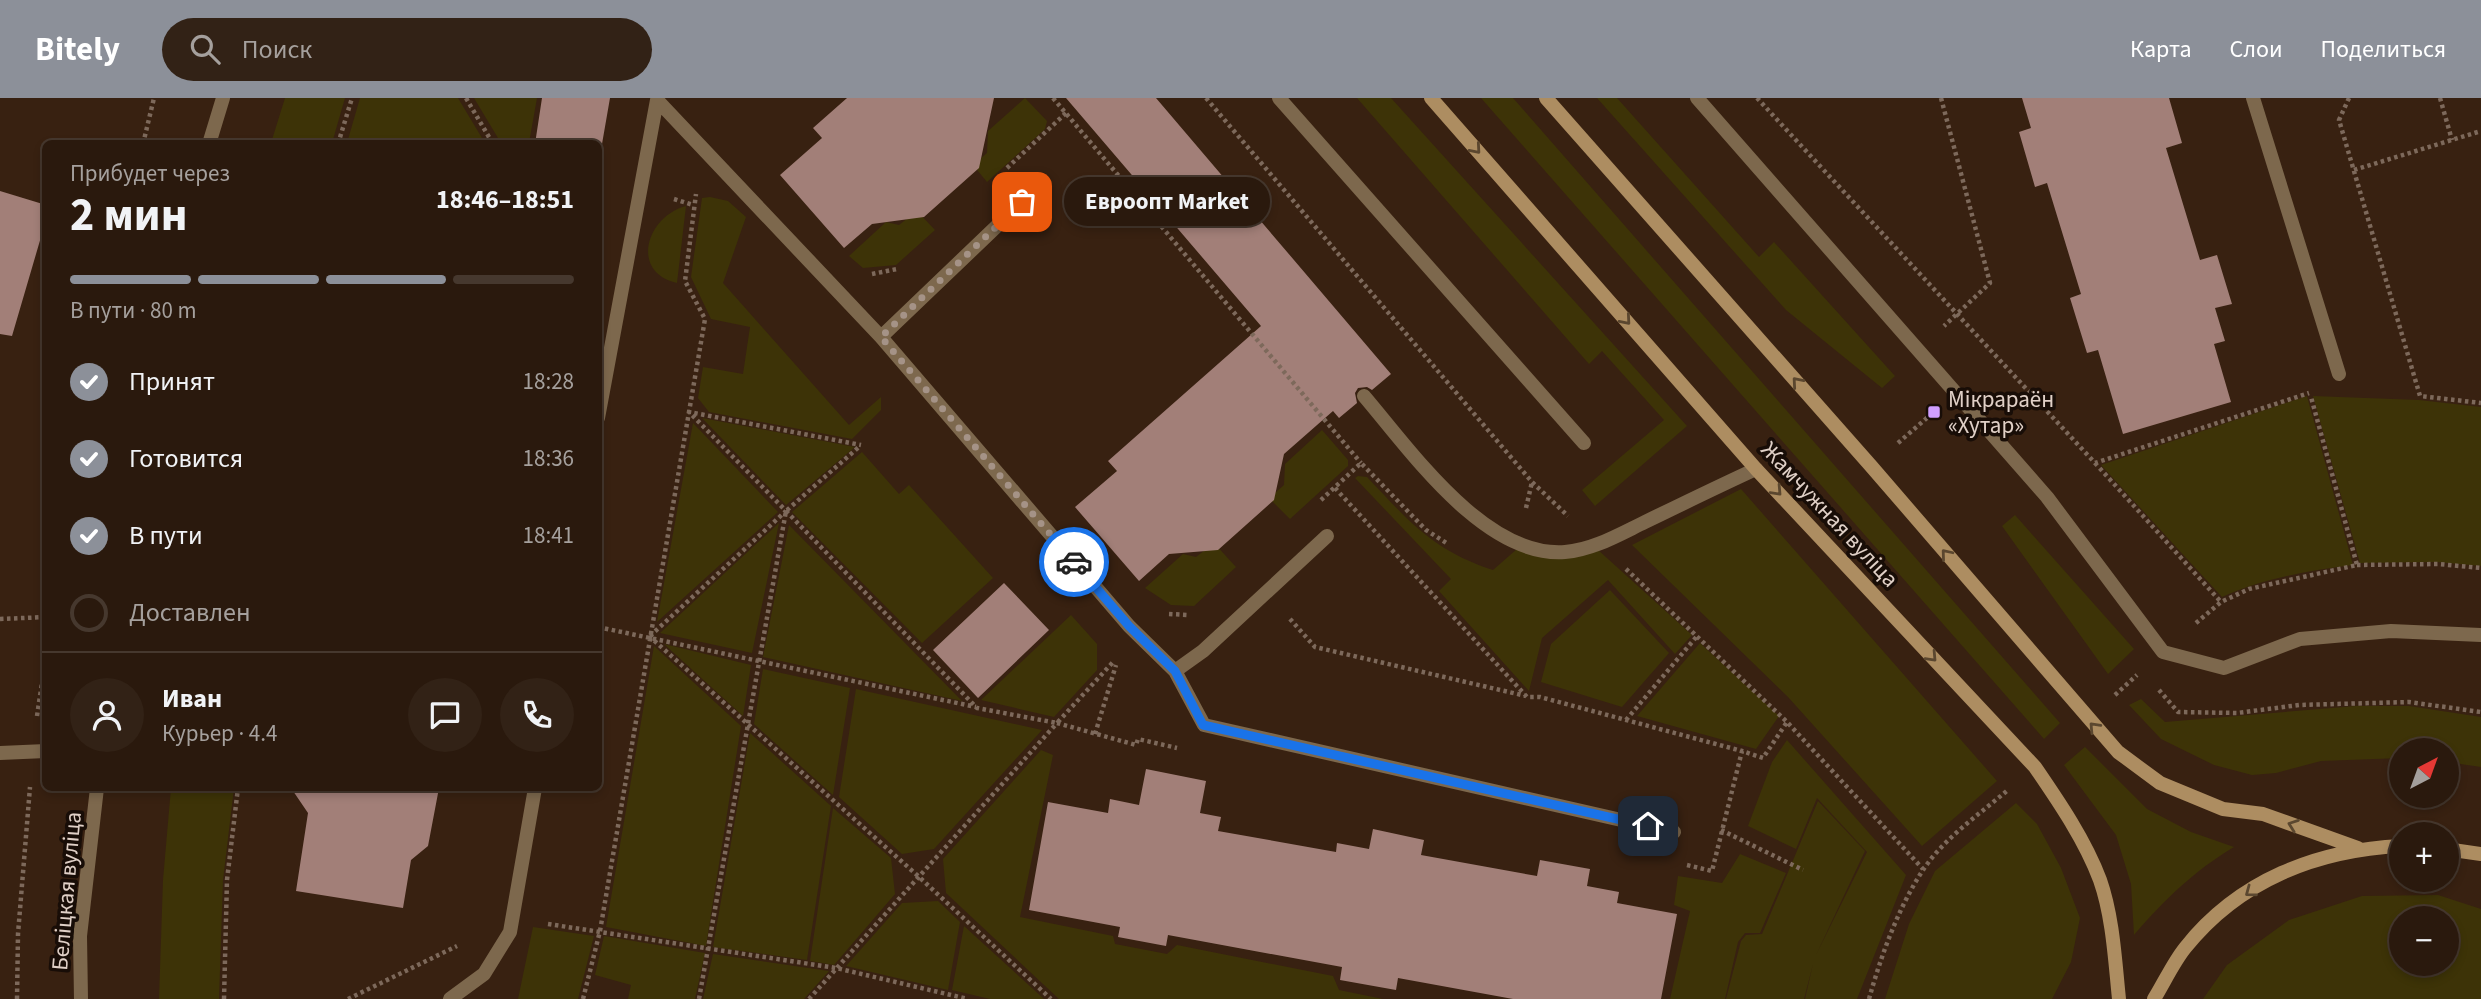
<!DOCTYPE html>
<html lang="ru">
<head>
<meta charset="utf-8">
<style>
  :root { --surface:#2a190d; --page:#322216; --text:#f1f3f6; --muted:#a5a09d; --line:#46382e; --accent:#8c9099 }
  body { margin:0; font-family:"Source Sans 3",sans-serif; background:var(--page); color:var(--text); height:100vh; display:flex; flex-direction:column; font-size:26px; white-space:nowrap }
  * { box-sizing:border-box; margin:0 }
  p { font-size:23px; color:var(--muted) }
  .icon { flex:none; width:38px; height:38px; fill:none; stroke:currentColor; stroke-width:2; stroke-linecap:round; stroke-linejoin:round }
  .map { position:relative; flex:1; overflow:hidden }
  .drawer { position:absolute; left:42px; top:42px; width:560px; height:651px; display:flex; flex-direction:column; background:var(--surface); border-radius:10px; box-shadow:0 4px 10px #0003,0 0 0 2px var(--line) }
  .drawer>* { flex:none }
  .needle { width:46px; rotate:41deg }
  .fabs { position:absolute; left:2389px; top:640px; display:grid; gap:14px }
  .fabs a { display:grid; place-items:center; width:70px; height:70px; border-radius:50%; background:var(--surface); box-shadow:0 4px 10px #0003,0 0 0 2px var(--line); font-size:35px }
  .pin { position:absolute; display:grid; place-items:center; width:60px; height:60px; color:#fff; margin:-30px; border-radius:14px; box-shadow:0 4px 10px #0006 }
  .courier { position:absolute; display:grid; place-items:center; width:70px; height:70px; margin:-35px; border:5px solid #1a73e8; border-radius:50%; background:#fff; color:#222; box-shadow:0 2px 9px #0007 }
  .bubble { position:absolute; height:49px; border-radius:24px; background:var(--surface); box-shadow:0 4px 10px #0003,0 0 0 2px var(--line); font-size:23px; font-weight:700; line-height:49px; text-align:center }
  .summary em { font-style:normal; font-weight:700 }
  .summary div { display:flex; flex-direction:column-reverse }
  .summary { display:flex; align-items:center; justify-content:space-between; height:119px; padding:0 28px }
  h1 { font-size:46px; font-weight:700; line-height:52px }
  .bar { display:grid; grid-template-columns:repeat(4,1fr); gap:10px 7px; align-content:center; height:84px; padding:0 28px }
  .bar i { height:9px; border-radius:5px; background:var(--line) }
  .bar .selected { background:var(--accent) }
  .bar p { grid-column:span 4 }
  .line { display:flex; align-items:center; gap:18px; padding:0 28px; border-top:2px solid var(--line) }
  .line div { flex:1 }
  .round { display:grid; place-items:center; flex:none; width:74px; height:74px; border-radius:37px; background:var(--page) }
  ol { padding:0 28px; list-style:none }
  li { display:flex; align-items:center; gap:21px; height:77px }
  li p { margin-inline-start:auto }
  li .icon { padding:7px; border-radius:50%; background:var(--accent); color:#fff; stroke-width:4 }
  li:last-child { color:var(--muted) }
  li i { width:38px; height:38px; border:4px solid var(--line); border-radius:50% }
  header { display:flex; align-items:center; gap:42px; box-sizing:border-box; height:98px; padding:0 35px; background:var(--accent); color:#fff }
  header strong { font-size:33px }
  nav { display:flex; gap:38px; margin-inline-start:auto; font-size:24px }
  .search { width:490px; height:63px; background:var(--page); display:flex; align-items:center; gap:18px; box-sizing:border-box; padding:0 24px; border-radius:38px; color:var(--muted); font-size:26px }
  .map>svg:first-child { display:block }
  .green { fill:#3d3307; fill-rule:evenodd }
  .building { fill:#a27f78 }
  .lines { fill:none; stroke-linecap:round; stroke-linejoin:round }
  .path { stroke:#7d695b; stroke-width:4.5; stroke-dasharray:3.5 3.5; stroke-linecap:butt }
  .lane { stroke:#7d684d; stroke-width:14 }
  .street { stroke:#7d684d; stroke-width:14 }
  .secondary { stroke:#ad8d61; stroke-width:14 }
  .oneway { stroke:#5b472f }
  .done { stroke:#a59387; stroke-width:7; stroke-dasharray:0 12.6 }
  .route { stroke:#1a73e8; stroke-width:9 }
  .poi-dot { fill:#cf9eff; stroke:#180d07; stroke-width:2.5 }
  .labels { text-anchor:middle; stroke-width:7; stroke-linejoin:round; paint-order:stroke }
  .poi-label { font-size:23px; fill:#e0d0c7; stroke:#180d07; text-anchor:start }
  .street-label { font-size:23px; fill:#e0d0c7; stroke:#180d07 }
</style>
</head>
<body>
<header>
<strong>Bitely</strong>
<div class="search"><svg class="icon" aria-label="search" viewBox="0 0 24 24"><circle cx="10" cy="10" r="6"/><path d="M15 15l6 6"/></svg>Поиск</div>
<nav><a>Карта</a><a>Слои</a><a>Поделиться</a></nav>
</header>
<div class="map">
<svg width="2481" height="901" viewBox="0 0 2481 901">
  <rect width="100%" height="100%" fill="#382111"/>
  <path class="green" d="M 285,0 L 345,0 L 332,45 L 271,45 Z
    M 360,0 L 458,0 L 485,45 L 347,45 Z
    M 474,0 L 537,0 L 529,45 L 501,45 Z
    M 1025,0 L 1047,23 L 1045,31 L 987,84 L 973,67 L 987,55 L 988,33 Z
    M 1357,0 L 1391,0 L 1687,328 L 1595,408 L 1582,392 L 1664,322 L 1602,253 L 1589,266 Z
    M 1481,0 L 1513,0 L 2060,625 L 2044,641 Z
    M 1597,0 L 1617,0 L 1759,159 L 1774,144 L 1895,278 L 1882,290 L 1786,212 Z
    M 710,99 L 728,103 L 746,119 L 723,185 L 849,327 L 881,299 L 881,312 L 852,341 L 709,314 L 698,300 L 703,269 L 743,276 L 750,229 L 711,221 L 691,179 L 702,100 Z
    M 686,108 L 677,185 C 629,174 647,118 686,108 Z
    M 917,113 L 935,132 L 896,167 L 863,170 L 849,158 L 886,124 L 899,127 Z
    M 2307,298 L 2353,467 C 2307,473 2264,480 2222,499 L 2101,367 Z
    M 2313,298 L 2419,302 L 2481,309 L 2481,468 L 2437,464 L 2360,465 Z
    M 702,320 L 855,349 L 786,407 Z
    M 693,325 L 778,414 L 657,524 Z
    M 1322,332 L 1348,362 L 1348,368 L 1290,421 L 1269,400 L 1284,387 L 1285,366 Z
    M 862,354 L 899,396 L 909,387 L 993,480 L 922,545 L 792,414 Z
    M 1358,378 L 1367,379 C 1410,424 1432,452 1493,472 L 1517,451 L 1597,451 L 1692,537 L 1675,556 L 1608,482 L 1542,540 L 1529,593 L 1439,493 L 1451,481 L 1355,380 Z
    M 1741,391 L 1997,683 L 1922,748 L 1788,599 L 1632,447 Z
    M 2015,417 L 2134,551 L 2108,576 L 2002,428 Z
    M 779,425 L 752,555 L 660,535 Z
    M 789,427 L 962,603 L 763,559 Z
    M 1214,445 L 1236,469 L 1194,508 L 1171,507 L 1145,490 L 1183,456 L 1196,459 Z
    M 1610,492 L 1669,555 L 1622,609 L 1541,584 L 1551,546 Z
    M 1071,517 L 1097,546 L 1097,572 L 1054,619 L 981,602 Z
    M 1700,545 L 1779,618 L 1756,651 L 1637,618 Z
    M 664,546 L 751,567 L 743,618 Z
    M 654,548 L 741,628 L 706,848 L 606,829 Z
    M 763,571 L 850,590 L 833,697 L 754,626 Z
    M 856,591 L 1042,632 L 934,751 L 902,756 L 839,699 Z
    M 2141,601 L 2165,624 L 2356,608 L 2409,608 L 2481,619 L 2481,669 L 2447,664 L 2446,653 L 2401,653 L 2401,660 L 2321,663 L 2276,675 L 2252,677 L 2214,667 L 2161,641 L 2129,607 Z
    M 750,635 L 831,708 L 807,862 L 713,849 Z
    M 1787,642 L 1906,777 L 1857,901 L 1805,901 L 1813,866 L 1804,901 L 1726,901 L 1741,843 L 1746,837 L 1762,836 L 1818,703 L 1865,753 L 1816,857 L 1867,754 L 1817,700 L 1796,751 L 1748,728 L 1772,664 Z
    M 2085,649 L 2147,711 L 2191,734 L 2234,749 C 2194,773 2165,801 2134,837 L 2131,786 L 2116,737 L 2064,667 Z
    M 1041,652 L 1053,657 L 1020,819 L 1113,838 L 1115,846 L 1167,856 L 1177,847 L 1333,878 L 1339,892 L 1383,901 L 1059,901 L 946,795 L 943,761 Z
    M 171,690 L 234,690 L 223,782 L 219,901 L 159,901 L 163,782 Z
    M 2016,705 L 2037,726 L 2061,770 L 2080,820 L 2071,864 L 2052,901 L 1885,901 L 1909,826 L 1935,773 Z
    M 833,710 L 891,760 L 895,796 L 834,867 L 810,863 Z
    M 1740,756 L 1786,775 L 1760,835 L 1745,835 L 1738,844 L 1725,901 L 1670,901 L 1690,813 L 1674,807 L 1678,778 L 1722,785 Z
    M 2438,797 L 2481,811 L 2481,901 L 2203,901 L 2227,867 L 2289,822 L 2362,798 ZM 2401,821 L 2446,821 L 2446,866 L 2401,866 Z
    M 938,803 L 960,824 L 948,892 L 846,868 L 902,805 Z
    M 964,828 L 1044,901 L 990,901 L 952,892 Z
    M 533,829 L 594,838 L 578,901 L 518,901 Z
    M 604,838 L 705,855 L 695,901 L 628,901 L 631,887 L 595,877 Z
    M 713,856 L 829,873 L 804,901 L 703,901 Z"/>
  <path class="building" d="M 542,0 L 610,0 L 602,46 L 535,46 Z
    M 847,0 L 994,0 L 979,70 L 924,119 L 872,126 L 844,150 L 780,77 L 822,40 L 813,30 Z
    M 1066,0 L 1156,0 L 1391,276 L 1372,292 L 1367,289 L 1358,290 L 1355,295 L 1357,305 L 1339,320 L 1333,313 L 1284,356 L 1274,402 L 1218,452 L 1169,456 L 1139,483 L 1075,409 L 1117,373 L 1108,363 L 1261,228 Z
    M 2022,0 L 2169,0 L 2182,45 L 2166,50 L 2200,162 L 2217,157 L 2232,206 L 2215,210 L 2225,243 L 2214,246 L 2231,304 L 2123,336 L 2098,252 L 2087,255 L 2070,200 L 2081,196 L 2047,85 L 2035,89 L 2019,34 L 2031,30 Z
    M 0,93 L 46,107 L 46,122 L 12,238 L 0,236 Z
    M 1004,485 L 1049,532 L 978,600 L 933,552 Z
    M 1146,671 L 1206,683 L 1200,715 L 1221,719 L 1218,733 L 1336,754 L 1337,745 L 1369,751 L 1373,731 L 1424,742 L 1421,757 L 1537,778 L 1540,762 L 1590,771 L 1587,788 L 1619,794 L 1617,805 L 1677,816 L 1661,901 L 1513,901 L 1398,880 L 1396,892 L 1340,882 L 1342,869 L 1168,837 L 1166,848 L 1118,839 L 1120,829 L 1029,812 L 1048,704 L 1108,715 L 1110,701 L 1139,707 Z
    M 291,690 L 439,690 L 428,748 L 411,762 L 403,810 L 296,793 L 308,715 Z"/>
  <g class="lines">
    <path class="path" d="M 466,0 L 493,46
      M 1053,0 L 1361,365
      M 1206,0 L 1532,384 L 1568,418
      M 1757,0 L 2095,365 L 2309,295
      M 1941,0 L 1990,185 L 1944,228
      M 2349,0 L 2339,22 L 2420,298 L 2481,305
      M 2440,0 L 2452,42
      M 143,46 L 154,0
      M 338,46 L 352,0
      M 1007,70 L 1066,15
      M 2354,72 L 2481,33
      M 674,101 L 693,107
      M 872,176 L 897,171
      M 1898,345 L 1928,319
      M 2095,365 L 2221,504
      M 1335,390 L 1527,599 L 1540,599 L 1742,653
      M 1321,402 L 1361,365 L 1426,432 L 1448,446
      M 1526,410 L 1532,384
      M 786,413 L 977,610 L 1057,625 L 1114,563
      M 2357,467 L 2438,466 L 2481,470
      M 1626,471 L 1787,624 L 1923,771
      M 1169,516 L 1188,517
      M 0,521 L 46,519
      M 1290,521 L 1315,549 L 1526,598
      M 2196,525 L 2221,504 L 2249,491 L 2357,467 L 2311,299
      M 598,529 L 976,609
      M 649,538 L 918,778 L 1051,901
      M 650,538 L 786,413 L 689,314 L 705,221 L 685,183 L 696,96
      M 2159,592 L 2178,614 L 2237,615 L 2299,607 L 2409,604 L 2481,614
      M 2115,597 L 2137,577
      M 37,618 L 46,558
      M 1626,622 L 1698,537
      M 1095,636 L 1116,567
      M 1721,732 L 1803,772
      M 1687,767 L 1712,773 L 1742,653 L 1763,660 L 1787,624
      M 548,826 L 836,870 L 968,901
      M 17,901 L 18,836 L 30,689
      M 224,901 L 227,782 L 238,690
      M 348,901 L 457,848
      M 583,901 L 600,833 L 689,314 L 861,347
      M 699,901 L 786,413 L 860,348
      M 809,901 L 1057,625 L 1136,647 L 1138,641 L 1177,650
      M 1869,901 C 1881,858 1898,810 1923,772 C 1944,740 1980,716 2009,691"/>
    <path class="lane" d="M 1279,0 L 1584,345
      M 1697,0 L 2047,399 L 2163,554 L 2224,570 L 2300,541 L 2391,533 L 2481,537
      M 2253,0 L 2339,276
      M 881,239 L 1022,104
      M 1364,298 C 1411,353 1485,460 1565,454 C 1593,452 1620,436 1645,424 C 1682,406 1719,388 1756,371
      M 598,320 L 657,2 L 881,239 L 1129,528 L 1175,573 L 1203,553 L 1327,438
      M 1175,573 L 1204,627 L 1674,734
      M 450,901 L 484,876 L 510,834 L 535,690"/>
    <path class="street" d="M 209,46 L 223,0
      M 0,655 L 46,653
      M 81,901 L 80,838 L 97,690"/>
    <path class="secondary" d="M 1431,0 L 1756,371 L 2035,669 C 2059,704 2085,742 2100,782 C 2113,819 2115,863 2119,901
      M 1546,0 L 1871,368 L 2118,654 L 2160,685 L 2223,711 L 2263,716 L 2358,750
      M 2446,751 L 2481,756
      M 2154,901 C 2164,885 2173,865 2185,850 C 2239,782 2317,752 2401,748"/>
  </g>
  <defs><path id="oneway-chevron" d="M-2-3.5L2.5 0L-2 3.5" fill="none" stroke-width="1.6" stroke-linecap="round" stroke-linejoin="round" transform="scale(1.75)"/></defs>
  <g class="oneway">
    <use href="#oneway-chevron" transform="translate(1476 51) rotate(49)"/>
    <use href="#oneway-chevron" transform="translate(1626 222) rotate(49)"/>
    <use href="#oneway-chevron" transform="translate(1797 284) rotate(-131)"/>
    <use href="#oneway-chevron" transform="translate(1777 393) rotate(47)"/>
    <use href="#oneway-chevron" transform="translate(1946 456) rotate(-130)"/>
    <use href="#oneway-chevron" transform="translate(1932 559) rotate(47)"/>
    <use href="#oneway-chevron" transform="translate(2094 629) rotate(-133)"/>
    <use href="#oneway-chevron" transform="translate(2293 727) rotate(-160)"/>
    <use href="#oneway-chevron" transform="translate(2250 794) rotate(143)"/>
  </g>
  <g class="lines">
    <path class="done" d="M 1022,104 L 881,239 L 1074,464"/>
    <path class="route" d="M 1074,464 L 1129,528 L 1175,573 L 1203,627 L 1648,728"/>
  </g>
  <rect class="poi-dot" x="1927" y="307" width="14" height="14" rx="3.5"/>
  <g class="labels">
    <g class="poi-label">
      <text x="1948" y="309">Мікрараён<tspan x="1948" dy="26">«Хутар»</tspan></text>
    </g>
    <g class="street-label">
      <text transform="translate(1830 416) rotate(47)" y="8">Жамчужная вуліца</text>
      <text transform="translate(66 793) rotate(-85)" y="8">Беліцкая вуліца</text>
    </g>
  </g>
</svg>
<div class="fabs">
<a><svg class="needle" viewBox="-14 -14 28 28"><path d="M0-13l5 13h-10z" fill="#e53935"/><path d="M0 13l5-13h-10z" fill="#a5a09d"/></svg></a>
<a>+</a>
<a>−</a>
</div>
<div class="pin" style="left:1022px;top:104px;background:#ea580c"><svg class="icon" aria-label="bag" viewBox="0 0 24 24"><path d="M5 8h14l-1 12H6zM9 8a3 3 0 0 1 6 0"/></svg></div>
<div class="pin" style="left:1648px;top:728px;background:#1f2937"><svg class="icon" aria-label="home" viewBox="0 0 24 24"><path d="M3 11l9-7 9 7M6 9v11h12V9"/></svg></div>
<div class="courier" style="left:1074px;top:464px"><svg class="icon" aria-label="car" viewBox="0 0 24 24"><path d="M5 17H2v-5l4-1 3-4h7l3 4 3 1v5h-3M9 17h6M6 11h13"/><circle cx="7" cy="17" r="2"/><circle cx="17" cy="17" r="2"/></svg></div>
<div class="bubble" style="left:1064px;top:79px;width:206px">Евроопт Market</div>
<section class="drawer">
<div class="summary"><div><h1>2 мин</h1><p>Прибудет через</p></div><em>18:46–18:51</em></div>
<div class="bar"><i class="selected"></i><i class="selected"></i><i class="selected"></i><i></i><p>В пути · 80 m</p></div>
<ol>
<li><svg class="icon" aria-label="check" viewBox="0 0 24 24"><path d="M5 12l5 5 9-10"/></svg>Принят<p>18:28</p></li>
<li><svg class="icon" aria-label="check" viewBox="0 0 24 24"><path d="M5 12l5 5 9-10"/></svg>Готовится<p>18:36</p></li>
<li><svg class="icon" aria-label="check" viewBox="0 0 24 24"><path d="M5 12l5 5 9-10"/></svg>В пути<p>18:41</p></li>
<li><i></i>Доставлен</li>
</ol>
<div class="line" style="height:126px"><a class="round"><svg class="icon" aria-label="person" viewBox="0 0 24 24"><circle cx="12" cy="8" r="4"/><path d="M4 21q1-7 8-7t8 7"/></svg></a><div><b>Иван</b><p>Курьер · 4.4</p></div><a class="round"><svg class="icon" aria-label="chat" viewBox="0 0 24 24"><path d="M4 5h16v11H9l-5 4z"/></svg></a><a class="round"><svg class="icon" aria-label="phone" viewBox="0 0 24 24"><path d="M5 4h4l2 5-3 2q2 4 5 5l2-3 5 2v4C11 20 4 13 5 4z"/></svg></a></div>
</section>
</div>
</body>
</html>
